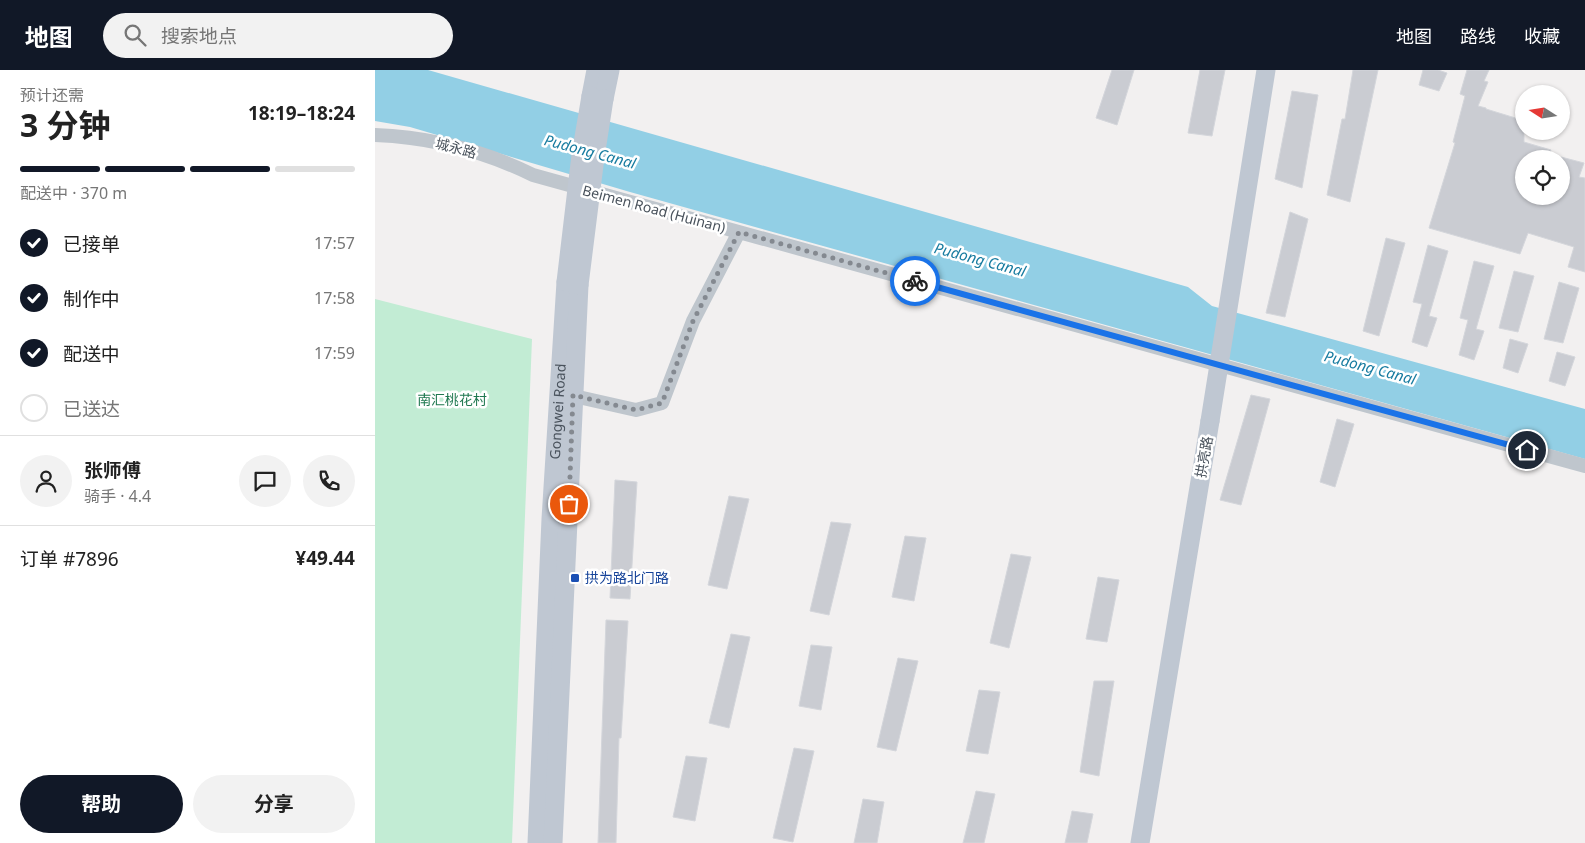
<!DOCTYPE html>
<html lang="zh">
<head>
<meta charset="utf-8">
<style>
  :root { --surface:#fff; --page:#f2f2f2; --text:#222; --muted:#767676; --line:#e0e0e0; --accent:#111827 }
  body { margin:0; font-family:"Noto Sans","Noto Sans SC",sans-serif; background:var(--page); color:var(--text); height:100vh; display:flex; flex-direction:column; font-size:19px; white-space:nowrap }
  * { box-sizing:border-box; margin:0 }
  p { font-size:16px; color:var(--muted) }
  .icon { flex:none; width:28px; height:28px; fill:none; stroke:currentColor; stroke-width:2; stroke-linecap:round; stroke-linejoin:round }
  .map { position:relative; flex:1; overflow:hidden }
  .details { display:flex; flex-direction:column; background:var(--surface); width:375px }
  .details>* { flex:none }
  .needle { width:32px; rotate:282deg }
  .controls { position:absolute; left:1140px; top:15px; display:grid; gap:10px }
  .controls a { display:grid; place-items:center; width:55px; height:55px; border-radius:50%; background:var(--surface); box-shadow:0 1px 4px #0004; font-size:25px }
  .pin { position:absolute; display:grid; place-items:center; width:42px; height:42px; color:#fff; margin:-21px; border:2px solid #fff; border-radius:50%; box-shadow:0 1px 5px #0007 }
  .courier { position:absolute; display:grid; place-items:center; width:50px; height:50px; margin:-25px; border:4px solid #1a73e8; border-radius:50%; background:#fff; color:#222; box-shadow:0 1px 6px #0007 }
  .headline em { font-style:normal; font-weight:700 }
  .headline div { display:flex; flex-direction:column-reverse }
  .headline { display:flex; align-items:center; justify-content:space-between; height:85px; padding:0 20px }
  h1 { font-size:32px; font-weight:700; line-height:38px }
  .bar { display:grid; grid-template-columns:repeat(4,1fr); gap:8px 5px; align-content:center; height:60px; padding:0 20px }
  .bar i { height:6px; border-radius:4px; background:var(--line) }
  .bar .current { background:var(--accent) }
  .bar p { grid-column:span 4 }
  .line { display:flex; align-items:center; gap:12px; padding:0 20px; border-top:1px solid var(--line) }
  .line div { flex:1 }
  .round { display:grid; place-items:center; flex:none; width:52px; height:52px; border-radius:26px; background:var(--page) }
  ol { padding:0 20px; list-style:none }
  li { display:flex; align-items:center; gap:15px; height:55px }
  li p { margin-inline-start:auto }
  li .icon { padding:5px; border-radius:50%; background:var(--accent); color:#fff; stroke-width:4 }
  li:last-child { color:var(--muted) }
  li i { width:28px; height:28px; border:2px solid var(--line); border-radius:50% }
  .cta { display:flex; gap:10px; margin-top:auto; padding:10px 20px }
  .cta a { flex:1; height:58px; border-radius:30px; background:var(--accent); color:#fff; font-size:20px; font-weight:700; line-height:58px; text-align:center }
  .cta a+a { background:var(--page); color:var(--text) }
  header { display:flex; align-items:center; gap:30px; box-sizing:border-box; height:70px; padding:0 25px; background:var(--accent); color:#fff }
  header strong { font-size:24px }
  nav { display:flex; gap:28px; margin-inline-start:auto; font-size:18px }
  .search { width:350px; height:45px; background:var(--page); display:flex; align-items:center; gap:12px; box-sizing:border-box; padding:0 18px; border-radius:28px; color:var(--muted); font-size:19px }
  main { display:flex; flex:1; min-height:0 }
  .map>svg:first-child { display:block }
  .green { fill:#c2ecd4 }
  .water { fill:#92cfe5 }
  .building { fill:#caccd2; stroke:#d4d6db }
  .lines { fill:none; stroke-linecap:round; stroke-linejoin:round }
  .street { stroke:#bfc6cd; stroke-width:14 }
  .secondary { stroke:#bfc7d2; stroke-width:19 }
  .secondary-bridge { stroke:#bfc7d2; stroke-width:19 }
  .done { stroke:#848990; stroke-width:5; stroke-dasharray:0 9 }
  .route { stroke:#1a73e8; stroke-width:6 }
  .transit-dot { fill:#1a4fb4; stroke:#fff; stroke-width:2 }
  .labels { text-anchor:middle; stroke-width:5; stroke-linejoin:round; paint-order:stroke }
  .street-label { font-size:14px; fill:#49525c; stroke:#fff }
  .park-label { font-size:14px; fill:#1f7850; stroke:#fff }
  .transit-label { font-size:14px; fill:#164399; stroke:#fff; text-anchor:start }
  .water-label { font-size:15px; font-style:italic; fill:#187ca0; stroke:#fff }
</style>
</head>
<body>
<header>
<strong>地图</strong>
<div class="search"><svg class="icon" aria-label="search" viewBox="0 0 24 24"><circle cx="10" cy="10" r="6"/><path d="M15 15l6 6"/></svg>搜索地点</div>
<nav><a>地图</a><a>路线</a><a>收藏</a></nav>
</header>
<main>
<section class="details">
<div class="headline"><div><h1>3 分钟</h1><p>预计还需</p></div><em>18:19–18:24</em></div>
<div class="bar"><i class="current"></i><i class="current"></i><i class="current"></i><i></i><p>配送中 · 370 m</p></div>
<ol>
<li><svg class="icon" aria-label="check" viewBox="0 0 24 24"><path d="M5 12l5 5 9-10"/></svg>已接单<p>17:57</p></li>
<li><svg class="icon" aria-label="check" viewBox="0 0 24 24"><path d="M5 12l5 5 9-10"/></svg>制作中<p>17:58</p></li>
<li><svg class="icon" aria-label="check" viewBox="0 0 24 24"><path d="M5 12l5 5 9-10"/></svg>配送中<p>17:59</p></li>
<li><i></i>已送达</li>
</ol>
<div class="line" style="height:90px"><a class="round"><svg class="icon" aria-label="person" viewBox="0 0 24 24"><circle cx="12" cy="8" r="4"/><path d="M4 21q1-7 8-7t8 7"/></svg></a><div><b>张师傅</b><p>骑手 · 4.4</p></div><a class="round"><svg class="icon" aria-label="chat" viewBox="0 0 24 24"><path d="M4 5h16v11H9l-5 4z"/></svg></a><a class="round"><svg class="icon" aria-label="phone" viewBox="0 0 24 24"><path d="M5 4h4l2 5-3 2q2 4 5 5l2-3 5 2v4C11 20 4 13 5 4z"/></svg></a></div>
<div class="line" style="height:65px"><div>订单 #7896</div><b>¥49.44</b></div>
<div class="cta"><a>帮助</a><a>分享</a></div>
</section>
<div class="map">
<svg width="1210" height="773" viewBox="0 0 1210 773">
  <rect width="100%" height="100%" fill="#f2f0f0"/>
  <path class="green" d="M 0,229 L 157,269 L 137,773 L 0,773 Z"/>
  <path class="water" d="M 0,0 L 53,0 L 813,217 L 837,236 L 1210,339 L 1210,389 L 255,122 L 35,57 L 0,51 Z"/>
  <path class="building" d="M 737,0 L 759,0 L 742,55 L 721,48 Z
    M 825,0 L 850,0 L 837,66 L 813,63 Z
    M 978,0 L 1003,0 L 975,132 L 952,125 L 967,49 L 970,49 Z
    M 1048,0 L 1063,0 L 1072,3 L 1064,21 L 1044,15 Z
    M 1092,0 L 1114,0 L 1109,11 L 1113,12 L 1103,36 L 1111,38 L 1111,39 L 1147,50 L 1144,55 L 1149,56 L 1149,72 L 1176,80 L 1173,89 L 1149,89 L 1149,126 L 1186,126 L 1186,87 L 1209,93 L 1204,107 L 1210,108 L 1210,202 L 1193,197 L 1199,177 L 1153,163 L 1145,184 L 1054,158 L 1080,73 L 1078,72 L 1090,26 L 1085,24 Z
    M 917,21 L 943,25 L 927,118 L 900,109 Z
    M 915,142 L 933,149 L 910,247 L 891,243 Z
    M 1011,168 L 1030,173 L 1004,266 L 988,261 Z
    M 1053,175 L 1073,181 L 1054,246 L 1062,248 L 1052,277 L 1037,272 L 1047,234 L 1038,232 Z
    M 1099,191 L 1119,196 L 1101,259 L 1109,261 L 1099,290 L 1084,285 L 1093,250 L 1085,248 Z
    M 1139,201 L 1159,206 L 1143,262 L 1124,258 Z
    M 1184,212 L 1204,218 L 1188,273 L 1169,269 Z
    M 1135,269 L 1153,274 L 1143,303 L 1128,298 Z
    M 1182,282 L 1200,287 L 1190,316 L 1174,311 Z
    M 876,325 L 895,329 L 866,435 L 845,430 Z
    M 962,349 L 979,354 L 960,417 L 945,412 Z
    M 240,410 L 262,412 L 255,529 L 235,528 Z
    M 354,426 L 374,429 L 352,519 L 333,515 Z
    M 456,452 L 476,454 L 454,545 L 435,541 Z
    M 530,466 L 551,468 L 539,531 L 517,527 Z
    M 636,484 L 656,487 L 634,578 L 615,573 Z
    M 723,507 L 744,510 L 732,572 L 711,569 Z
    M 231,550 L 253,551 L 246,668 L 244,668 L 241,773 L 223,773 Z
    M 356,564 L 375,567 L 354,658 L 334,653 Z
    M 436,575 L 457,577 L 446,640 L 424,636 Z
    M 523,588 L 543,591 L 521,681 L 502,677 Z
    M 719,611 L 739,611 L 724,706 L 705,702 Z
    M 604,620 L 625,622 L 613,684 L 591,681 Z
    M 419,678 L 439,681 L 418,772 L 398,768 Z
    M 311,686 L 332,688 L 320,751 L 298,747 Z
    M 601,721 L 620,724 L 609,773 L 588,773 Z
    M 488,729 L 509,732 L 502,773 L 479,773 Z
    M 697,741 L 718,744 L 712,773 L 690,773 Z"/>
  <g class="lines">
    <path class="street" d="M 0,65 C 54,67 109,81 158,105 L 1210,396
      M 190,324 L 261,340 L 287,333 L 318,251 L 364,162"/>
    <g class="secondary">
      <path d="M 216,26 L 221,0"/>
      <path d="M 229,29 L 235,0"/>
      <path id="s1" d="M 162,773 L 176,449 L 191,212"/>
      <path d="M 178,773 L 204,215"/>
      <path d="M 765,773 L 835,351"/>
    </g>
    <path class="secondary-bridge" d="M 191,212 L 206,85 L 216,26
      M 204,215 L 220,87 L 229,29
      M 835,351 L 891,0"/>
  </g>
  <g class="lines">
    <path class="done" d="M 194,434 L 198,325 L 261,340 L 287,333 L 318,251 L 364,162 L 540,211"/>
    <path class="route" d="M 540,211 L 1152,380"/>
  </g>
  <rect class="transit-dot" x="195" y="503" width="10" height="10" rx="2.5"/>
  <g class="labels">
    <g class="street-label">
      <text transform="translate(81 78) rotate(15)" y="5">城永路</text>
      <text transform="translate(279 139) rotate(15)" y="5">Beimen Road (Huinan)</text>
      <text dy="5" stroke="none"><textPath href="#s1" startOffset="432">Gongwei Road</textPath></text>
      <text transform="translate(829 387) rotate(-80)" y="5">拱亮路</text>
    </g>
    <g class="park-label">
      <text x="77" y="335">南汇桃花村</text>
    </g>
    <g class="transit-label">
      <text x="210" y="513">拱为路北门路</text>
    </g>
    <g class="water-label">
      <text transform="translate(215 82) rotate(15)" y="5">Pudong Canal</text>
      <text transform="translate(605 190) rotate(15)" y="5">Pudong Canal</text>
      <text transform="translate(995 298) rotate(15)" y="5">Pudong Canal</text>
    </g>
  </g>
</svg>
<div class="controls">
<a><svg class="needle" viewBox="-14 -14 28 28"><path d="M0-13l5 13h-10z" fill="#e53935"/><path d="M0 13l5-13h-10z" fill="#767676"/></svg></a>
<a><svg class="icon" aria-label="locate" viewBox="0 0 24 24"><circle cx="12" cy="12" r="6"/><path d="M12 2v4M12 18v4M2 12h4M18 12h4"/></svg></a>
</div>
<div class="pin" style="left:194px;top:434px;background:#ea580c"><svg class="icon" aria-label="bag" viewBox="0 0 24 24"><path d="M5 8h14l-1 12H6zM9 8a3 3 0 0 1 6 0"/></svg></div>
<div class="pin" style="left:1152px;top:380px;background:#1f2937"><svg class="icon" aria-label="home" viewBox="0 0 24 24"><path d="M3 11l9-7 9 7M6 9v11h12V9"/></svg></div>
<div class="courier" style="left:540px;top:211px"><svg class="icon" aria-label="bike" viewBox="0 0 24 24"><circle cx="6" cy="16" r="4"/><circle cx="18" cy="16" r="4"/><path d="M6 16l4-8h5l3 8M10 8l3 8H6M13 5h3"/></svg></div>
</div>
</main>
</body>
</html>
